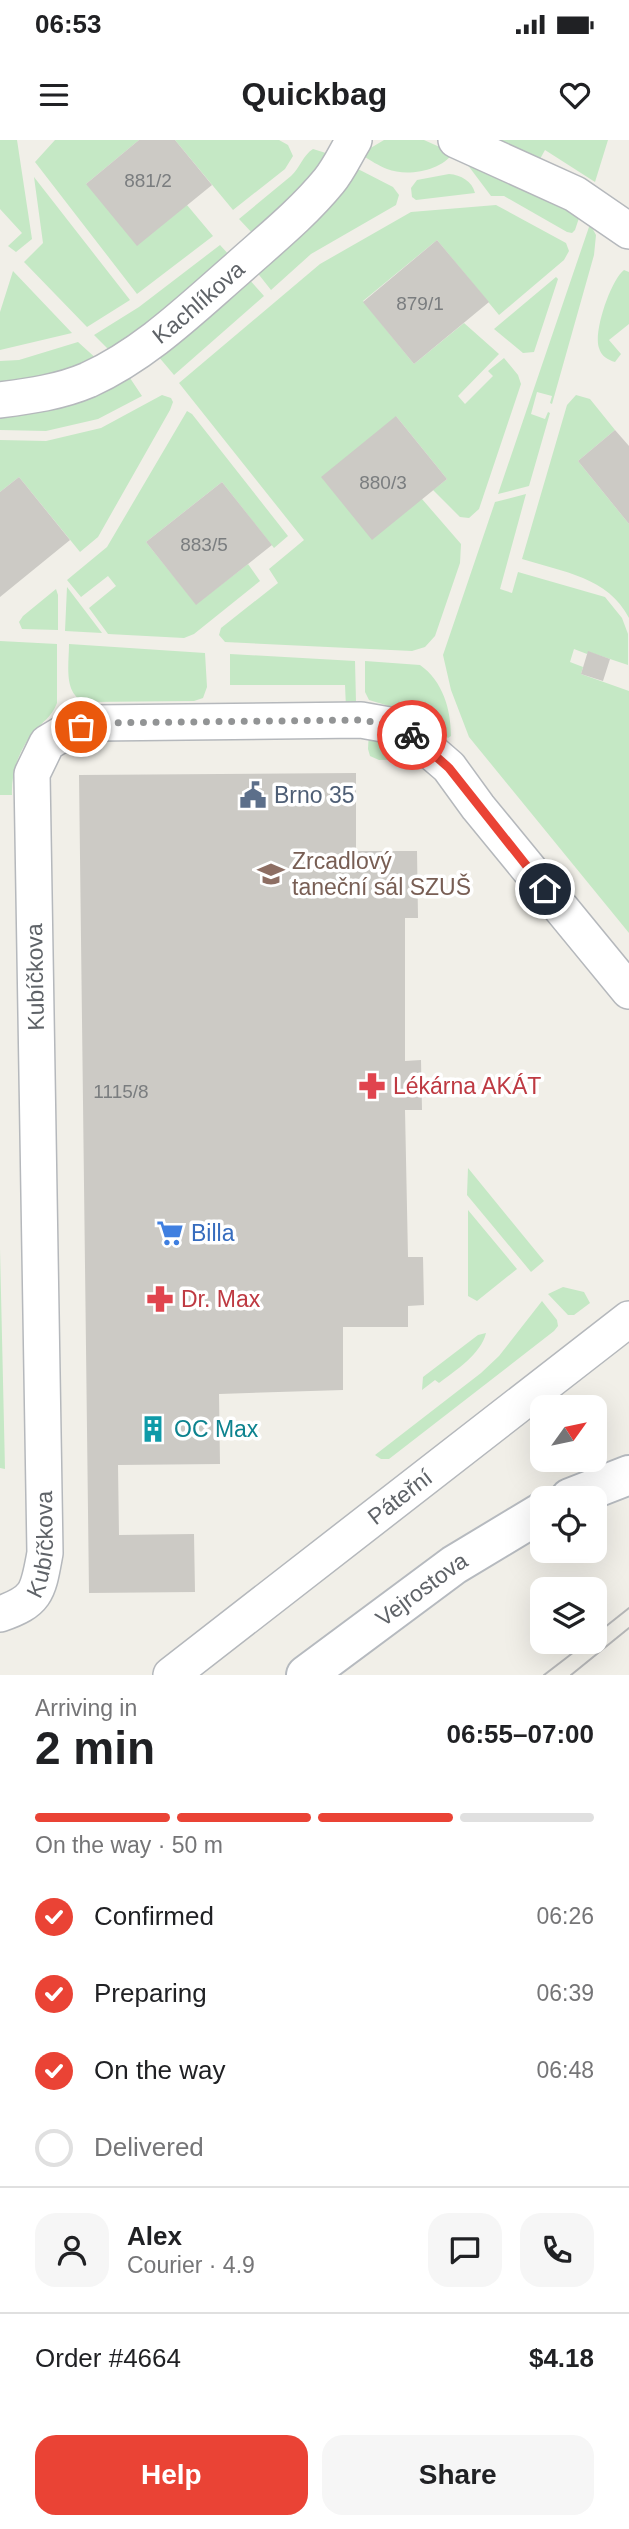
<!DOCTYPE html>
<html lang="en">
<head>
<meta charset="utf-8">
<style>
  :root { --surface:#fff; --page:#f6f6f6; --text:#202124; --muted:#757577; --line:#e0e0e0; --accent:#ea4335 }
  body { margin:0; font-family:Arial,sans-serif; background:var(--page); color:var(--text); height:100vh; display:flex; flex-direction:column; font-size:26px; white-space:nowrap }
  * { box-sizing:border-box; margin:0 }
  p { font-size:23px; color:var(--muted) }
  .icon { flex:none; width:38px; height:38px; fill:none; stroke:currentColor; stroke-width:2; stroke-linecap:round; stroke-linejoin:round }
  .map { position:relative; height:1535px; overflow:hidden }
  .drawer { display:flex; flex-direction:column; background:var(--surface); flex:1 }
  .drawer>* { flex:none }
  .needle { width:46px; rotate:57deg }
  .controls { position:absolute; left:530px; top:1255px; display:grid; gap:14px }
  .controls a { display:grid; place-items:center; width:77px; height:77px; border-radius:14px; background:var(--surface); box-shadow:0 7px 28px #0002; font-size:35px }
  .pin { position:absolute; display:grid; place-items:center; width:60px; height:60px; color:#fff; margin:-30px; border:4px solid #fff; border-radius:50%; box-shadow:0 2px 7px #0007 }
  .courier { position:absolute; display:grid; place-items:center; width:70px; height:70px; margin:-35px; border:5px solid #ea4335; border-radius:50%; background:#fff; color:#222; box-shadow:0 2px 9px #0007 }
  .summary em { font-style:normal; font-weight:700 }
  .summary div { display:flex; flex-direction:column-reverse }
  .summary { display:flex; align-items:center; justify-content:space-between; height:119px; padding:0 35px }
  h1 { font-size:46px; font-weight:700; line-height:52px }
  .bar { display:grid; grid-template-columns:repeat(4,1fr); gap:10px 7px; align-content:center; height:84px; padding:0 35px }
  .bar i { height:9px; border-radius:5px; background:var(--line) }
  .bar .selected { background:var(--accent) }
  .bar p { grid-column:span 4 }
  .line { display:flex; align-items:center; gap:18px; padding:0 35px; border-top:2px solid var(--line) }
  .line div { flex:1 }
  .round { display:grid; place-items:center; flex:none; width:74px; height:74px; border-radius:21px; background:var(--page) }
  ol { padding:0 35px; list-style:none }
  li { display:flex; align-items:center; gap:21px; height:77px }
  li p { margin-inline-start:auto }
  li .icon { padding:7px; border-radius:50%; background:var(--accent); color:#fff; stroke-width:4 }
  li:last-child { color:var(--muted) }
  li i { width:38px; height:38px; border:4px solid var(--line); border-radius:50% }
  .primary-button { display:flex; gap:14px; margin-top:auto; padding:14px 35px }
  .primary-button a { flex:1; height:80px; border-radius:21px; background:var(--accent); color:#fff; font-size:28px; font-weight:700; line-height:80px; text-align:center }
  .primary-button a+a { background:var(--page); color:var(--text) }
  .status { display:flex; justify-content:space-between; align-items:center; height:49px; padding:0 35px; background:var(--surface); direction:ltr }
  .status svg { height:19px; fill:currentColor }
  header { display:flex; justify-content:space-between; align-items:center; height:91px; padding:0 35px; background:var(--surface); font-size:32px; font-weight:700 }
  .map>svg:first-child { display:block }
  .green { fill:#c5e8c5 }
  .building { fill:#cccac5 }
  .lines { fill:none; stroke-linecap:round; stroke-linejoin:round }
  .street-casing { stroke:#b5b8bc; stroke-width:38 }
  .secondary-casing { stroke:#b6babf; stroke-width:42 }
  .street { stroke:#fff; stroke-width:35 }
  .secondary { stroke:#fff; stroke-width:38 }
  .tram { stroke:#b6b7b8; stroke-width:2 }
  .done { stroke:#929495; stroke-width:7; stroke-dasharray:0 12.6 }
  .route { stroke:#ea4335; stroke-width:9 }
  .labels { text-anchor:middle; stroke-width:7; stroke-linejoin:round; paint-order:stroke }
  .number-label { font-size:19px; fill:#7a7d7f }
  .street-label { font-size:23px; fill:#5f6368; stroke:#fff }
  .service-label { font-size:23px; fill:#4e5e75; stroke:#fff; text-anchor:start }
  .education-label { font-size:23px; fill:#785e54; stroke:#fff; text-anchor:start }
  .health-label { font-size:23px; fill:#be3a42; stroke:#fff; text-anchor:start }
  .shop-label { font-size:23px; fill:#366cbe; stroke:#fff; text-anchor:start }
  .culture-label { font-size:23px; fill:#0d838f; stroke:#fff; text-anchor:start }
</style>
</head>
<body>
<div class="status"><b>06:53</b><svg viewBox="0 0 49 12"><path d="M0 12V9h3v3zM5 12V6h3v6zM10 12V3h3v9zM15 12V0h3v12zM26 1h20v11H26zM47 4h2v5h-2z"/></svg></div>
<header><svg class="icon" aria-label="menu" viewBox="0 0 24 24"><path d="M4 6h16M4 12h16M4 18h16"/></svg>Quickbag<svg class="icon" aria-label="heart" viewBox="0 0 24 24"><path d="M12 20l-8-8c-3-5 5-10 8-4 3-6 11-1 8 4z"/></svg></header>
<div class="map">
<svg width="629" height="1535" viewBox="0 0 629 1535">
  <rect width="100%" height="100%" fill="#f1efe8"/>
  <path class="green" d="M 0,0 L 17,0 L 32,99 L 16,112 L 8,106 L 22,93 L 0,69 Z
    M 55,0 L 139,0 L 86,44 L 187,65 L 213,96 L 137,154 L 35,22 Z
    M 175,0 L 279,0 L 288,5 L 293,16 L 285,29 L 233,70 Z
    M 384,0 L 424,0 L 453,13 C 441,31 407,37 387,29 C 379,26 370,20 363,16 L 369,9 Z
    M 495,0 L 608,0 L 595,42 L 545,10 L 540,19 Z
    M 313,9 L 329,14 L 323,28 L 254,95 L 239,79 L 291,36 C 300,28 303,15 313,9 Z
    M 464,20 L 580,75 L 575,90 L 572,93 L 567,92 L 504,56 L 491,56 Z
    M 356,28 L 393,47 L 399,55 L 396,65 L 311,114 L 271,150 L 256,131 Z
    M 449,34 C 461,35 472,41 475,53 L 416,60 L 412,57 L 411,48 L 417,40 Z
    M 34,37 L 130,160 L 87,187 L 24,122 L 43,103 Z
    M 496,65 L 566,103 L 569,111 L 564,120 L 499,175 L 437,100 L 363,161 L 414,224 L 464,183 L 499,214 L 458,256 L 465,264 L 493,236 L 488,231 L 504,218 L 518,235 L 521,244 L 479,369 L 469,378 L 460,377 L 433,350 L 447,339 L 396,276 L 422,359 L 461,404 L 460,423 L 435,496 L 425,507 L 412,511 L 225,502 L 219,495 L 221,488 L 278,443 L 269,429 L 304,400 L 179,243 L 320,124 L 411,72 Z
    M 590,84 L 596,95 L 594,115 L 552,264 L 550,263 L 552,256 L 537,252 L 531,274 L 545,279 L 548,272 L 550,273 L 529,346 L 498,354 Z
    M 220,105 L 231,117 L 113,214 L 94,195 L 139,167 Z
    M 624,130 L 629,132 L 629,184 L 609,200 L 621,214 L 615,222 C 608,220 601,216 599,208 C 593,192 611,140 624,130 Z
    M 13,131 L 72,193 L 0,210 L 0,172 Z
    M 556,137 L 558,139 L 534,212 L 523,213 L 494,189 Z
    M 248,138 L 264,156 L 174,235 L 158,216 Z
    M 78,202 L 99,221 L 0,249 L 0,221 L 19,220 Z
    M 128,235 L 142,256 L 98,279 L 46,291 L 0,290 L 0,275 Z
    M 162,255 L 171,258 L 173,262 L 170,270 L 98,397 L 80,412 L 19,337 L 0,352 L 0,300 L 46,301 L 101,288 Z
    M 576,255 L 590,259 L 615,290 L 578,321 L 629,384 L 629,478 C 608,437 563,432 522,419 L 567,265 Z
    M 187,271 L 192,274 L 288,396 L 274,408 L 222,342 L 146,402 L 196,464 L 248,424 L 260,441 L 194,494 L 184,498 L 108,494 L 89,468 L 116,446 L 108,436 L 81,457 L 67,440 L 107,407 Z
    M 526,354 L 500,449 L 512,453 L 518,432 L 605,457 L 622,478 L 628,494 L 628,525 L 589,512 L 587,514 L 574,509 L 570,522 L 583,527 L 581,534 L 629,551 L 629,793 L 469,597 L 451,550 L 443,515 L 495,362 Z
    M 67,447 L 102,493 L 65,491 Z
    M 56,449 L 58,455 L 58,490 L 22,489 L 19,482 L 23,476 Z
    M 0,501 L 57,504 L 57,563 C 52,577 42,582 33,593 C 19,610 11,633 12,655 L 0,655 Z
    M 69,504 L 205,513 L 207,547 L 203,558 L 194,561 L 85,562 C 63,554 69,525 69,504 Z
    M 230,514 L 355,521 L 356,562 L 353,568 L 346,568 L 345,545 L 230,545 Z
    M 365,521 L 420,525 C 443,541 451,570 451,596 L 448,598 L 422,576 L 369,560 L 365,552 Z
    M 369,591 L 427,619 L 379,620 L 370,616 L 368,609 Z
    M 468,1028 L 544,1121 L 531,1132 L 467,1055 Z
    M 468,1070 L 517,1129 L 477,1161 L 468,1156 Z
    M 0,1109 L 5,1329 L 0,1328 Z
    M 563,1147 L 584,1152 L 590,1163 L 574,1175 L 568,1175 L 548,1154 Z
    M 542,1161 L 557,1180 L 558,1186 L 554,1191 L 389,1319 L 381,1319 L 375,1315 L 481,1233 L 499,1216 Z
    M 486,1193 C 481,1214 455,1231 439,1243 L 435,1240 L 422,1250 L 423,1237 L 478,1195 Z"/>
  <path class="building" d="M 139,0 L 175,0 L 212,45 L 137,106 L 86,44 Z
    M 437,100 L 489,162 L 414,224 L 363,162 Z
    M 396,276 L 447,339 L 372,400 L 321,337 Z
    M 615,290 L 629,306 L 629,384 L 578,321 Z
    M 19,337 L 70,400 L 0,457 L 0,352 Z
    M 222,342 L 272,405 L 196,465 L 146,402 Z
    M 588,511 L 610,519 L 603,541 L 581,534 Z
    M 356,633 L 356,711 L 417,711 L 418,778 L 405,778 L 405,921 L 421,920 L 422,970 L 405,970 L 408,1117 L 423,1117 L 424,1165 L 408,1166 L 408,1187 L 343,1187 L 343,1250 L 219,1254 L 220,1324 L 118,1325 L 119,1395 L 194,1394 L 195,1452 L 89,1453 L 79,635 Z"/>
  <g class="lines">
    <defs>
      <g id="street">
        <path d="M 456,0 L 575,54 L 629,91"/>
        <path id="s1" d="M 0,260 C 30,256 60,252 88,240 C 145,214 190,170 237,129 C 268,101 302,74 329,41 C 339,29 346,13 354,0"/>
        <path id="s2" d="M 0,1474 C 38,1461 38,1451 45,1413 L 32,634 L 47,603 L 67,591 L 95,583 L 361,580 L 389,585 L 412,595 L 449,627 L 478,667 L 629,851"/>
        <path id="s3" d="M 171,1535 L 629,1179"/>
      </g>
      <g id="secondary">
        <path d="M 570,1358 L 629,1335"/>
        <path id="s4" d="M 306,1535 L 454,1425 L 542,1372"/>
      </g>
    </defs>
    <use href="#street" class="street-casing"/>
    <use href="#secondary" class="secondary-casing"/>
    <use href="#street" class="street"/>
    <use href="#secondary" class="secondary"/>
    <path class="tram" d="M 595,1495 L 629,1468
      M 544,1535 L 587,1502
      M 571,1535 L 629,1488"/>
  </g>
  <g class="lines">
    <path class="done" d="M 81,587 L 95,583 L 361,580 L 389,585 L 412,595"/>
    <path class="route" d="M 412,595 L 449,628 L 545,749"/>
  </g>
  <defs>
    <symbol id="civic-bare" viewBox="-9 -9 18 18"><path d="M-.6-6.5H3V-4.5H.6V-3L4-1V1h2V6H-6V1h2V-1L-.6-3ZM-1.2 2.5V6h2.4V2.5Z" fill="#5c6f8a" stroke="#fff" stroke-width="2.5" paint-order="stroke"/></symbol>
    <symbol id="school-bare" viewBox="-9 -9 18 18"><path d="M0-5L7-2L0 1L-7-2ZM-4 1L0 2.5L4 1V4Q0 6-4 4Z" fill="#8d6e63" stroke="#fff" stroke-width="2.5" paint-order="stroke"/></symbol>
    <symbol id="pharmacy-bare" viewBox="-9 -9 18 18"><path d="M-2-6h4v4h4v4h-4v4h-4v-4h-4v-4h4Z" fill="#e0444e" stroke="#fff" stroke-width="2.5" paint-order="stroke"/></symbol>
    <symbol id="supermarket-bare" viewBox="-9 -9 18 18"><path d="M-6-5.5h2.5l.6 2H6L4.5 2H-2.5L-4.4-4H-6ZM-1.5 3.2a1.3 1.3 0 1 0 .1 0ZM3 3.2a1.3 1.3 0 1 0 .1 0Z" fill="#3f7fe0" stroke="#fff" stroke-width="2.5" paint-order="stroke"/></symbol>
    <symbol id="building-bare" viewBox="-9 -9 18 18"><path d="M-4-6H4V6H1V3H-1V6H-4ZM-2.5-4.3h1.7v1.8h-1.7ZM.8-4.3h1.7v1.8H.8ZM-2.5-1h1.7V.8h-1.7ZM.8-1h1.7V.8H.8Z" fill="#0f9aa8" stroke="#fff" stroke-width="2.5" paint-order="stroke"/></symbol>
  </defs>
  <g fill-rule="evenodd">
    <use href="#civic-bare" x="234" y="636" width="38" height="38"/>
    <use href="#school-bare" x="252" y="715" width="38" height="38"/>
    <use href="#pharmacy-bare" x="353" y="927" width="38" height="38"/>
    <use href="#supermarket-bare" x="151" y="1074" width="38" height="38"/>
    <use href="#pharmacy-bare" x="141" y="1140" width="38" height="38"/>
    <use href="#building-bare" x="134" y="1270" width="38" height="38"/>
  </g>
  <g class="labels">
    <g class="number-label">
      <text x="148" y="47">881/2</text>
      <text x="420" y="170">879/1</text>
      <text x="383" y="349">880/3</text>
      <text x="204" y="411">883/5</text>
      <text x="121" y="958">1115/8</text>
    </g>
    <g class="street-label">
      <text dy="8" stroke="none"><textPath href="#s1" startOffset="226">Kachlíkova</textPath></text>
      <text transform="translate(35 837) rotate(-91)" y="8">Kubíčkova</text>
      <text dy="8" stroke="none"><textPath href="#s3" startOffset="290">Páteřní</textPath></text>
      <text dy="8" stroke="none"><textPath href="#s2" startOffset="91">Kubíčkova</textPath></text>
      <text dy="8" stroke="none"><textPath href="#s4" startOffset="144">Vejrostova</textPath></text>
    </g>
    <g class="service-label">
      <text x="274" y="663">Brno 35</text>
    </g>
    <g class="education-label">
      <text x="292" y="729">Zrcadlový<tspan x="292" dy="26">taneční sál SZUŠ</tspan></text>
    </g>
    <g class="health-label">
      <text x="393" y="954">Lékárna AKÁT</text>
      <text x="181" y="1167">Dr. Max</text>
    </g>
    <g class="shop-label">
      <text x="191" y="1101">Billa</text>
    </g>
    <g class="culture-label">
      <text x="174" y="1297">OC Max</text>
    </g>
  </g>
</svg>
<div class="controls">
<a><svg class="needle" viewBox="-14 -14 28 28"><path d="M0-13l5 13h-10z" fill="#e53935"/><path d="M0 13l5-13h-10z" fill="#757577"/></svg></a>
<a><svg class="icon" aria-label="locate" viewBox="0 0 24 24"><circle cx="12" cy="12" r="6"/><path d="M12 2v4M12 18v4M2 12h4M18 12h4"/></svg></a>
<a><svg class="icon" aria-label="layers" viewBox="0 0 24 24"><path d="M12 4l9 5-9 5-9-5zM3 14l9 5 9-5"/></svg></a>
</div>
<div class="pin" style="left:81px;top:587px;background:#ea580c"><svg class="icon" aria-label="bag" viewBox="0 0 24 24"><path d="M5 8h14l-1 12H6zM9 8a3 3 0 0 1 6 0"/></svg></div>
<div class="pin" style="left:545px;top:749px;background:#1f2937"><svg class="icon" aria-label="home" viewBox="0 0 24 24"><path d="M3 11l9-7 9 7M6 9v11h12V9"/></svg></div>
<div class="courier" style="left:412px;top:595px"><svg class="icon" aria-label="bike" viewBox="0 0 24 24"><circle cx="6" cy="16" r="4"/><circle cx="18" cy="16" r="4"/><path d="M6 16l4-8h5l3 8M10 8l3 8H6M13 5h3"/></svg></div>
</div>
<section class="drawer">
<div class="summary"><div><h1>2 min</h1><p>Arriving in</p></div><em>06:55–07:00</em></div>
<div class="bar"><i class="selected"></i><i class="selected"></i><i class="selected"></i><i></i><p>On the way · 50 m</p></div>
<ol>
<li><svg class="icon" aria-label="check" viewBox="0 0 24 24"><path d="M5 12l5 5 9-10"/></svg>Confirmed<p>06:26</p></li>
<li><svg class="icon" aria-label="check" viewBox="0 0 24 24"><path d="M5 12l5 5 9-10"/></svg>Preparing<p>06:39</p></li>
<li><svg class="icon" aria-label="check" viewBox="0 0 24 24"><path d="M5 12l5 5 9-10"/></svg>On the way<p>06:48</p></li>
<li><i></i>Delivered</li>
</ol>
<div class="line" style="height:126px"><a class="round"><svg class="icon" aria-label="person" viewBox="0 0 24 24"><circle cx="12" cy="8" r="4"/><path d="M4 21q1-7 8-7t8 7"/></svg></a><div><b>Alex</b><p>Courier · 4.9</p></div><a class="round"><svg class="icon" aria-label="chat" viewBox="0 0 24 24"><path d="M4 5h16v11H9l-5 4z"/></svg></a><a class="round"><svg class="icon" aria-label="phone" viewBox="0 0 24 24"><path d="M5 4h4l2 5-3 2q2 4 5 5l2-3 5 2v4C11 20 4 13 5 4z"/></svg></a></div>
<div class="line" style="height:91px"><div>Order #4664</div><b>$4.18</b></div>
<div class="primary-button"><a>Help</a><a>Share</a></div>
</section>
</body>
</html>
